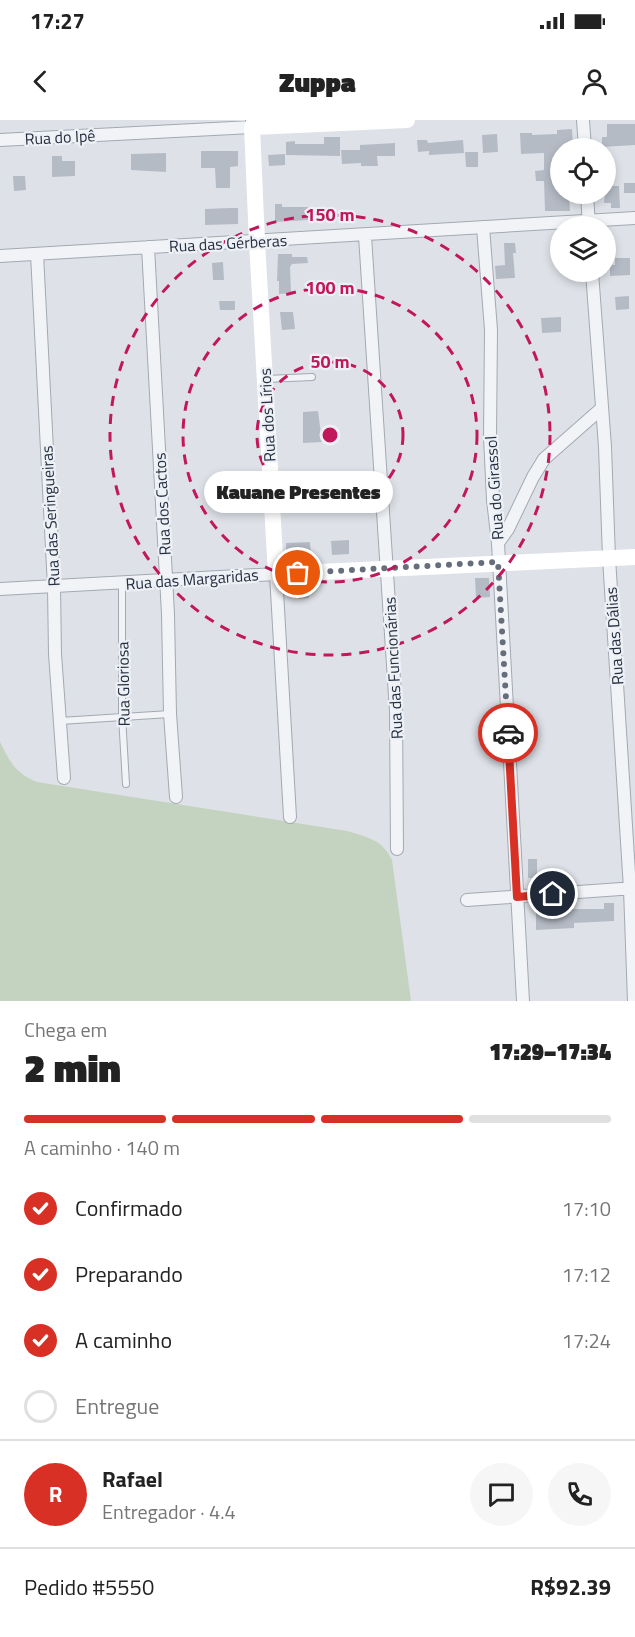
<!DOCTYPE html>
<html lang="pt">
<head>
<meta charset="utf-8">
<style>
  :root { --surface:#fff; --page:#f6f6f6; --text:#222; --muted:#767676; --line:#e0e0e0; --accent:#d93025 }
  body { margin:0; font-family:"Titillium Web",sans-serif; background:var(--page); color:var(--text); height:100vh; display:flex; flex-direction:column; font-size:22px; white-space:nowrap }
  * { box-sizing:border-box; margin:0 }
  p { font-size:20px; color:var(--muted) }
  .icon { flex:none; width:33px; height:33px; fill:none; stroke:currentColor; stroke-width:2; stroke-linecap:round; stroke-linejoin:round }
  .map { position:relative; height:881px; overflow:hidden }
  .details { display:flex; flex-direction:column; background:var(--surface); flex:1 }
  .details>* { flex:none }
  .fabs { position:absolute; left:550px; top:18px; display:grid; gap:12px }
  .fabs a { display:grid; place-items:center; width:66px; height:66px; border-radius:50%; background:var(--surface); box-shadow:0 3px 9px #0003; font-size:30px }
  .pin { position:absolute; display:grid; place-items:center; width:51px; height:51px; color:#fff; margin:-26px; border:3px solid #fff; border-radius:50%; box-shadow:0 2px 6px #0007 }
  .courier { position:absolute; display:grid; place-items:center; width:60px; height:60px; margin:-30px; border:4px solid #d93025; border-radius:50%; background:#fff; color:#222; box-shadow:0 2px 8px #0007 }
  .bubble { position:absolute; height:42px; border-radius:21px; background:var(--surface); box-shadow:0 3px 9px #0003; font-size:20px; font-weight:800; line-height:42px; text-align:center }
  .overview em { font-style:normal; font-weight:800 }
  .overview div { display:flex; flex-direction:column-reverse }
  .overview { display:flex; align-items:center; justify-content:space-between; height:102px; padding:0 24px }
  h1 { font-size:39px; font-weight:800; line-height:45px }
  .bar { display:grid; grid-template-columns:repeat(4,1fr); gap:9px 6px; align-content:center; height:72px; padding:0 24px }
  .bar i { height:8px; border-radius:4px; background:var(--line) }
  .bar .on { background:var(--accent) }
  .bar p { grid-column:span 4 }
  .line { display:flex; align-items:center; gap:15px; padding:0 24px; border-top:2px solid var(--line) }
  .line div { flex:1 }
  .round { display:grid; place-items:center; flex:none; width:63px; height:63px; border-radius:32px; background:var(--page) }
  ol { padding:0 24px; list-style:none }
  li { display:flex; align-items:center; gap:18px; height:66px }
  li p { margin-inline-start:auto }
  li .icon { padding:6px; border-radius:50%; background:var(--accent); color:#fff; stroke-width:4 }
  li:last-child { color:var(--muted) }
  li i { width:33px; height:33px; border:3px solid var(--line); border-radius:50% }
  .status { display:flex; justify-content:space-between; align-items:center; height:42px; padding:0 30px; background:var(--surface); direction:ltr }
  .status svg { height:16px; fill:currentColor }
  header { display:flex; justify-content:space-between; align-items:center; height:78px; padding:0 24px; background:var(--surface); font-size:27px; font-weight:800 }
  .map>svg:first-child { display:block }
  .green { fill:#c3d3bf }
  .building { fill:#b5bbc5 }
  .lines { fill:none; stroke-linecap:round; stroke-linejoin:round }
  .lane-casing { stroke:#a3a9b2; stroke-width:8 }
  .street-casing { stroke:#a3a9b2; stroke-width:14 }
  .lane { stroke:#f1f3f7; stroke-width:6 }
  .street { stroke:#f1f3f7; stroke-width:12 }
  .secondary { stroke:#fff; stroke-width:16 }
  .done { stroke:#666e7b; stroke-width:6; stroke-dasharray:0 10.8 }
  .route { stroke:#d93025; stroke-width:8 }
  .ring { fill:none; stroke:#c2185b; stroke-width:3; stroke-dasharray:10 8 }
  .labels { text-anchor:middle; stroke-width:4.5; stroke-linejoin:round; paint-order:stroke }
  .street-label { font-size:16px; fill:#262f40; stroke:#edf1f6 }
  .centre { fill:#c2185b; stroke:#edf1f6; stroke-width:3 }
  .ring-label { font-size:18px; text-anchor:middle; font-weight:bold; fill:#c2185b; stroke:#edf1f6; stroke-width:4.5; stroke-linejoin:round; paint-order:stroke }
</style>
</head>
<body>
<div class="status"><b>17:27</b><svg viewBox="0 0 49 12"><path d="M0 12V9h3v3zM5 12V6h3v6zM10 12V3h3v9zM15 12V0h3v12zM26 1h20v11H26zM47 4h2v5h-2z"/></svg></div>
<header><svg class="icon" aria-label="back" viewBox="0 0 24 24"><path d="M15 5l-7 7 7 7"/></svg>Zuppa<svg class="icon" aria-label="person" viewBox="0 0 24 24"><circle cx="12" cy="8" r="4"/><path d="M4 21q1-7 8-7t8 7"/></svg></header>
<div class="map">
<svg width="635" height="881" viewBox="0 0 635 881">
  <rect width="100%" height="100%" fill="#dee2e8"/>
  <path class="green" d="M 0,622 C 10,642 15,653 37,662 L 347,711 C 367,717 383,720 392,740 L 411,881 L 0,881 Z"/>
  <path class="building" d="M 607,4 L 635,4 L 635,25 L 602,27 L 602,17 L 607,17 Z
    M 572,9 L 573,28 L 561,28 L 561,74 L 569,74 L 570,91 L 545,91 L 544,61 L 536,61 L 535,51 L 544,50 L 544,33 L 521,34 L 520,13 L 532,13 L 532,15 L 557,14 L 557,10 Z
    M 497,14 L 498,32 L 483,33 L 482,15 Z
    M 324,17 L 340,17 L 340,36 L 286,35 L 286,22 L 295,21 L 295,24 L 324,24 Z
    M 417,20 L 427,20 L 428,23 L 463,20 L 464,33 L 429,35 L 429,31 L 418,32 Z
    M 395,23 L 395,36 L 377,36 L 378,46 L 361,46 L 361,43 L 342,44 L 341,30 L 360,30 L 360,25 Z
    M 201,31 L 238,31 L 238,46 L 230,47 L 230,68 L 216,68 L 215,48 L 201,48 Z
    M 465,32 L 478,32 L 478,47 L 466,47 Z
    M 166,33 L 166,52 L 131,50 L 131,34 Z
    M 285,34 L 285,45 L 269,46 L 268,35 Z
    M 52,36 L 62,36 L 62,41 L 75,41 L 75,56 L 52,57 Z
    M 13,56 L 25,56 L 26,70 L 14,71 Z
    M 624,63 L 635,63 L 635,73 L 624,73 Z
    M 606,66 L 619,66 L 620,88 L 611,88 L 611,83 L 604,83 Z
    M 275,84 L 282,84 L 282,87 L 308,87 L 308,100 L 275,102 Z
    M 230,88 L 238,88 L 238,104 L 205,105 L 205,89 Z
    M 504,123 L 515,123 L 516,133 L 513,133 L 515,158 L 496,159 L 495,146 L 505,145 Z
    M 278,134 L 292,134 L 292,137 L 307,137 L 308,143 L 292,144 L 290,147 L 291,173 L 279,174 L 279,161 L 277,161 Z
    M 615,138 L 630,138 L 630,155 L 610,156 L 610,145 L 615,145 Z
    M 223,142 L 224,160 L 213,160 L 212,143 Z
    M 629,176 L 629,189 L 616,190 L 615,177 Z
    M 219,181 L 235,181 L 235,190 L 220,190 Z
    M 280,192 L 293,192 L 295,209 L 282,210 Z
    M 561,197 L 561,212 L 542,213 L 541,198 Z
    M 318,291 L 322,322 L 303,323 L 303,292 Z
    M 309,361 L 310,376 L 291,377 L 291,362 Z
    M 349,420 L 349,434 L 332,435 L 331,421 Z
    M 310,422 L 311,437 L 286,438 L 286,423 Z
    M 475,458 L 489,458 L 490,477 L 476,478 Z
    M 308,464 L 309,478 L 299,479 L 298,465 Z
    M 528,739 L 537,739 L 537,758 L 528,758 Z
    M 604,783 L 614,783 L 614,801 L 574,803 L 574,808 L 536,810 L 536,789 L 604,789 Z"/>
  <g class="lines">
    <defs>
      <path id="lane" d="M 266,259 L 312,257
        M 122,464 L 122,596 L 126,664
        M 60,601 L 170,594"/>
      <path id="street" d="M 583,0 L 585,28
        M 0,20 L 252,7 L 252,0
        M 587,74 L 589,106
        M 483,107 L 491,210 L 490,317 L 493,380 L 498,423 L 523,881
        M 365,116 L 396,591 L 397,729
        M 148,127 L 168,494 L 170,594 L 176,677
        M 37,134 L 54,467 L 55,534 L 64,658
        M 0,136 L 635,98
        M 592,152 L 605,327 L 609,438 L 630,769 L 634,881
        M 498,423 L 508,409 L 533,357 L 544,339 L 602,288
        M 0,469 L 276,454 L 290,697
        M 467,780 L 635,768"/>
    </defs>
    <use href="#lane" class="lane-casing"/>
    <use href="#street" class="street-casing"/>
    <use href="#lane" class="lane"/>
    <use href="#street" class="street"/>
    <path class="secondary" d="M 407,0 L 252,7 L 257,122 L 276,454 L 635,437"/>
  </g>
  <g class="lines">
    <path class="done" d="M 298,453 L 498,442 L 508,613"/>
    <path class="route" d="M 508,613 L 517,777 L 553,774"/>
  </g>
  <g class="ring">
    <circle cx="330" cy="315" r="73"/>
    <circle cx="330" cy="315" r="147"/>
    <circle cx="330" cy="315" r="220"/>
  </g>
  <g class="labels">
    <g class="street-label">
      <text transform="translate(60 17) rotate(-3)" y="6">Rua do Ipê</text>
      <text transform="translate(228 123) rotate(-3)" y="6">Rua das Gérberas</text>
      <text transform="translate(267 295) rotate(-93)" y="6">Rua dos Lírios</text>
      <text transform="translate(494 368) rotate(-94)" y="6">Rua do Girassol</text>
      <text transform="translate(162 384) rotate(-93)" y="6">Rua dos Cactos</text>
      <text transform="translate(50 396) rotate(-93)" y="6">Rua das Seringueiras</text>
      <text transform="translate(192 459) rotate(-4)" y="6">Rua das Margaridas</text>
      <text transform="translate(614 516) rotate(-94)" y="6">Rua das Dálias</text>
      <text transform="translate(393 548) rotate(-93)" y="6">Rua das Funcionárias</text>
      <text transform="translate(123 564) rotate(-91)" y="6">Rua Gloriosa</text>
    </g>
  </g>
  <circle cx="330" cy="315" r="9" class="centre"/>
  <g class="ring-label">
    <text x="330" y="101">150 m</text>
    <text x="330" y="174">100 m</text>
    <text x="330" y="248">50 m</text>
  </g>
</svg>
<div class="fabs">
<a><svg class="icon" aria-label="locate" viewBox="0 0 24 24"><circle cx="12" cy="12" r="6"/><path d="M12 2v4M12 18v4M2 12h4M18 12h4"/></svg></a>
<a><svg class="icon" aria-label="layers" viewBox="0 0 24 24"><path d="M12 4l9 5-9 5-9-5zM3 14l9 5 9-5"/></svg></a>
</div>
<div class="pin" style="left:298px;top:453px;background:#ea580c"><svg class="icon" aria-label="bag" viewBox="0 0 24 24"><path d="M5 8h14l-1 12H6zM9 8a3 3 0 0 1 6 0"/></svg></div>
<div class="pin" style="left:553px;top:774px;background:#1f2937"><svg class="icon" aria-label="home" viewBox="0 0 24 24"><path d="M3 11l9-7 9 7M6 9v11h12V9"/></svg></div>
<div class="courier" style="left:508px;top:613px"><svg class="icon" aria-label="car" viewBox="0 0 24 24"><path d="M5 17H2v-5l4-1 3-4h7l3 4 3 1v5h-3M9 17h6M6 11h13"/><circle cx="7" cy="17" r="2"/><circle cx="17" cy="17" r="2"/></svg></div>
<div class="bubble" style="left:204px;top:351px;width:189px">Kauane Presentes</div>
</div>
<section class="details">
<div class="overview"><div><h1>2 min</h1><p>Chega em</p></div><em>17:29–17:34</em></div>
<div class="bar"><i class="on"></i><i class="on"></i><i class="on"></i><i></i><p>A caminho · 140 m</p></div>
<ol>
<li><svg class="icon" aria-label="check" viewBox="0 0 24 24"><path d="M5 12l5 5 9-10"/></svg>Confirmado<p>17:10</p></li>
<li><svg class="icon" aria-label="check" viewBox="0 0 24 24"><path d="M5 12l5 5 9-10"/></svg>Preparando<p>17:12</p></li>
<li><svg class="icon" aria-label="check" viewBox="0 0 24 24"><path d="M5 12l5 5 9-10"/></svg>A caminho<p>17:24</p></li>
<li><i></i>Entregue</li>
</ol>
<div class="line" style="height:108px"><b class="round" style="background:var(--accent);color:#fff">R</b><div><b>Rafael</b><p>Entregador · 4.4</p></div><a class="round"><svg class="icon" aria-label="chat" viewBox="0 0 24 24"><path d="M4 5h16v11H9l-5 4z"/></svg></a><a class="round"><svg class="icon" aria-label="phone" viewBox="0 0 24 24"><path d="M5 4h4l2 5-3 2q2 4 5 5l2-3 5 2v4C11 20 4 13 5 4z"/></svg></a></div>
<div class="line" style="height:78px"><div>Pedido #5550</div><b>R$92.39</b></div>
</section>
</body>
</html>
